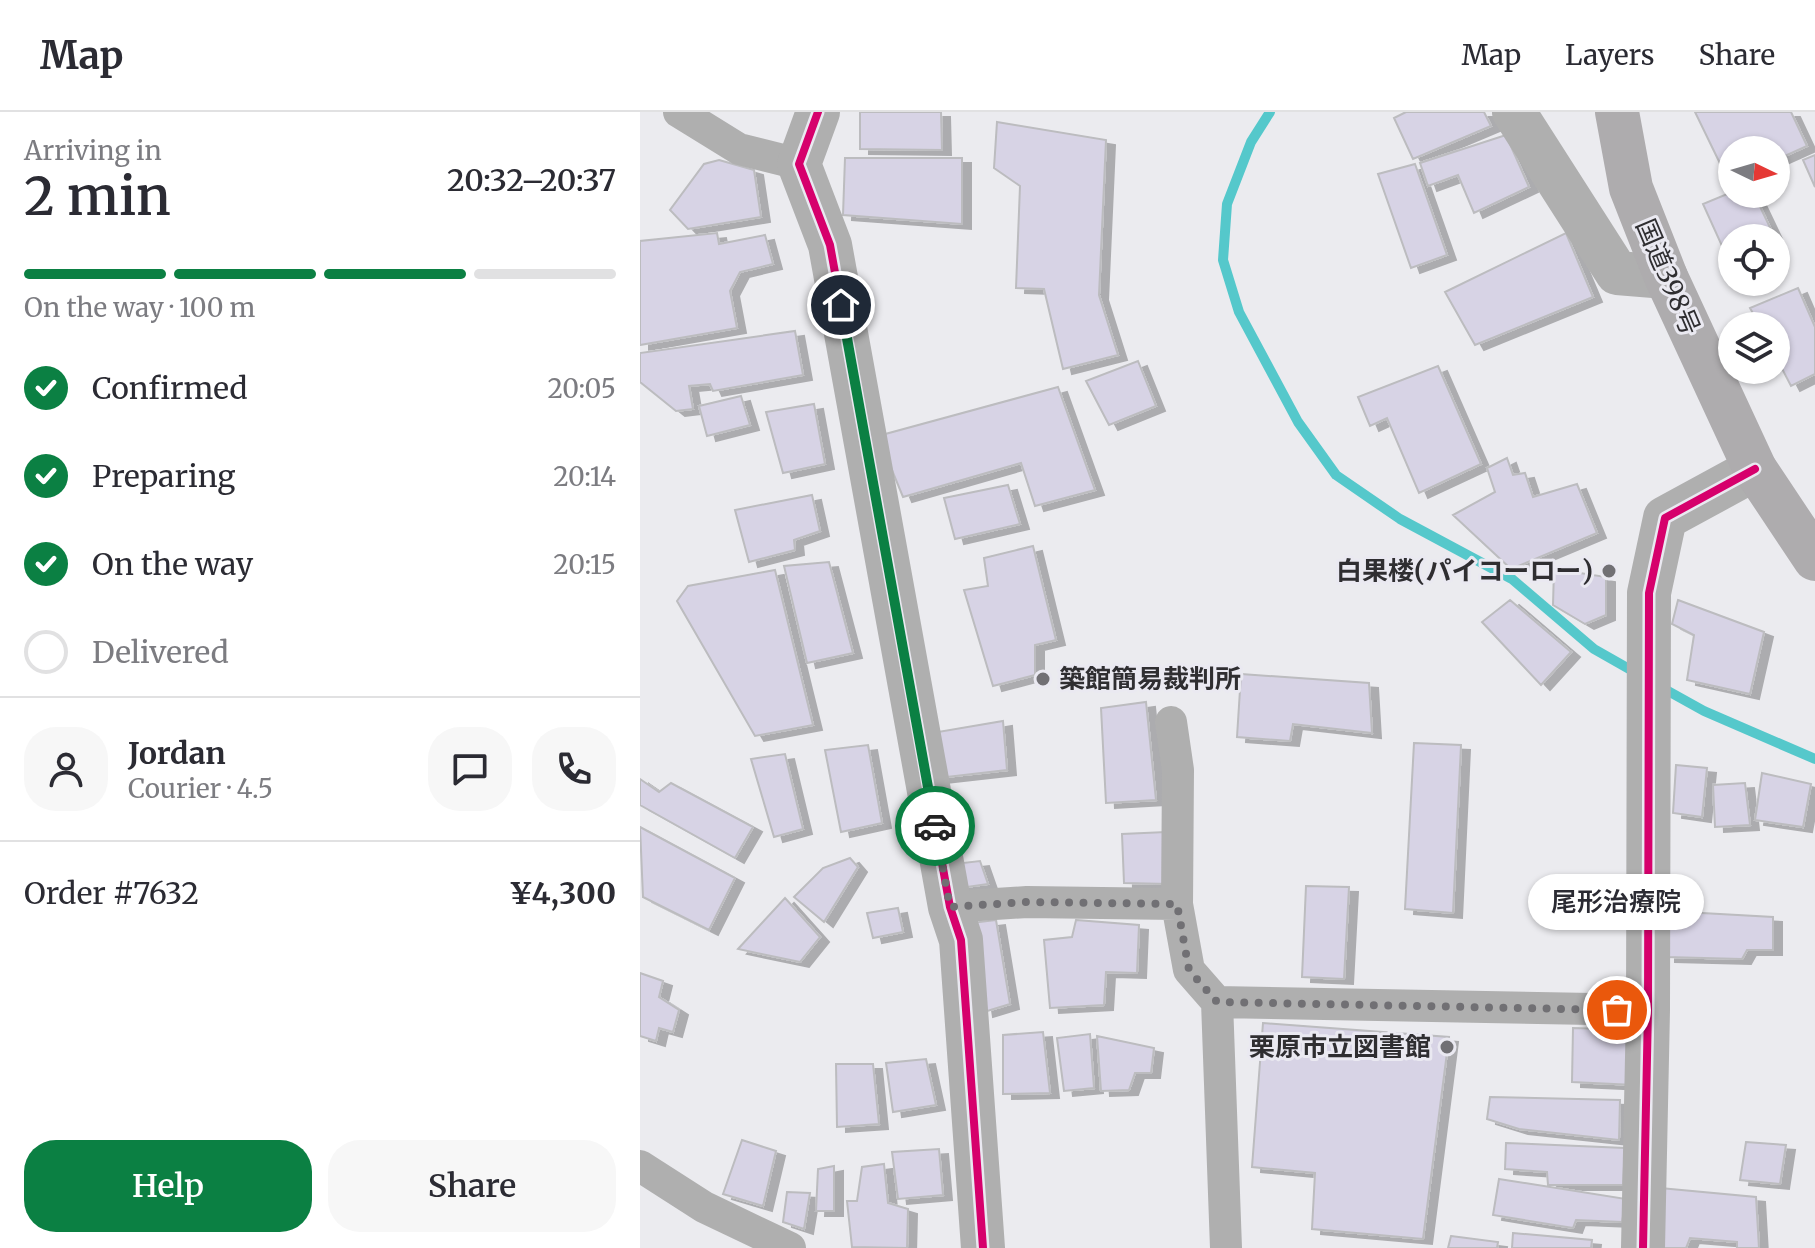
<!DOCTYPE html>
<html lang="en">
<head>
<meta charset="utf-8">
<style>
  :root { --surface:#fff; --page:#f7f7f7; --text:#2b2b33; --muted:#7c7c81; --line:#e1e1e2; --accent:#0b8043 }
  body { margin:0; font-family:Merriweather,"Noto Sans JP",serif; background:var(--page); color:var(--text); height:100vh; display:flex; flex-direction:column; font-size:30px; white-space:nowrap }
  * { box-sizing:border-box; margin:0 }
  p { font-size:26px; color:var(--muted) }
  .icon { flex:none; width:44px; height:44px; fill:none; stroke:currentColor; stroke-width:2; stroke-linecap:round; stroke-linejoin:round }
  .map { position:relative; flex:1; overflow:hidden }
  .side { display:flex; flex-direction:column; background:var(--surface); width:640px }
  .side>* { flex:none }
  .needle { width:52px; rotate:95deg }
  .fabs { position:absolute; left:1078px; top:24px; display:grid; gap:16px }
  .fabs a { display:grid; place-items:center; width:72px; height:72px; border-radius:50%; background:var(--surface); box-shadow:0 2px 6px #0004; font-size:40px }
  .pin { position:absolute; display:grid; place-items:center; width:68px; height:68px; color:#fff; margin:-34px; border:4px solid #fff; border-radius:50%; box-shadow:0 2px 8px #0007 }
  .courier { position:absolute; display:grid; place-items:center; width:80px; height:80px; margin:-40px; border:6px solid #0b8043; border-radius:50%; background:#fff; color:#222; box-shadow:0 2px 10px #0007 }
  .bubble { position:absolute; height:56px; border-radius:28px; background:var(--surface); box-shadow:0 2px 6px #0004; font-size:26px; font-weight:600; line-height:56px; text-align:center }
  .head em { font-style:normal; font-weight:600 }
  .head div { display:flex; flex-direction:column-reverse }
  .head { display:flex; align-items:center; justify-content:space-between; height:136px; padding:0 24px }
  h1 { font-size:52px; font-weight:600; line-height:60px }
  .bar { display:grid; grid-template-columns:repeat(4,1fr); gap:12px 8px; align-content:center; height:96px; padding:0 24px }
  .bar i { height:10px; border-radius:6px; background:var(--line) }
  .bar .selected { background:var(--accent) }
  .bar p { grid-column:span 4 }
  .line { display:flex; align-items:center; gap:20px; padding:0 24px; border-top:2px solid var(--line) }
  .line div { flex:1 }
  .round { display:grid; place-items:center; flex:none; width:84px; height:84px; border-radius:32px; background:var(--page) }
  ol { padding:0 24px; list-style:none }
  li { display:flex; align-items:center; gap:24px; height:88px }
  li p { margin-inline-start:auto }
  li .icon { padding:8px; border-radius:50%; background:var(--accent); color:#fff; stroke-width:4 }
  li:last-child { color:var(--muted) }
  li i { width:44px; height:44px; border:4px solid var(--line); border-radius:50% }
  .primary-button { display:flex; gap:16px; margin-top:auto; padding:16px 24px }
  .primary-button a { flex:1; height:92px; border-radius:32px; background:var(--accent); color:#fff; font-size:32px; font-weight:600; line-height:92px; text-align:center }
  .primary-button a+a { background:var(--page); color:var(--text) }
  header { display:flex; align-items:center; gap:48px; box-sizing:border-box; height:112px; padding:0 40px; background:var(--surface); border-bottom:2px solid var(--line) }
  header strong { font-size:38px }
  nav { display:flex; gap:44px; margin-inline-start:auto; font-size:28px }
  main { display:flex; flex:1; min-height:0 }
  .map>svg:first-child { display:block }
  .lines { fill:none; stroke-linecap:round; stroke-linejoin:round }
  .stream { stroke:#55c8cb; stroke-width:10 }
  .building { fill:#d7d3e5; stroke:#bcbcbf; stroke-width:2; filter:url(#shadow) }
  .street { stroke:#afafaf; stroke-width:32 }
  .secondary { stroke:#afafaf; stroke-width:44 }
  .highway { stroke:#aeacae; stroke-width:44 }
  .cycleway-casing { stroke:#eae9f1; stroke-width:13 }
  .cycleway { stroke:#d6006c; stroke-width:8 }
  .done { stroke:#717074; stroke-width:8; stroke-dasharray:0 14.4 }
  .route { stroke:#0b8043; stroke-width:10 }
  .poi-dot { fill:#717074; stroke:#eae9f1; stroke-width:3 }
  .labels { text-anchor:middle; stroke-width:6; stroke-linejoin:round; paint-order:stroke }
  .street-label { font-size:26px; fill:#2f2e31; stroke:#eae9f1 }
  .poi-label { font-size:26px; font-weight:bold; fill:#2f2e31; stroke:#eae9f1; text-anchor:end }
</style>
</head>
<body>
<header>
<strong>Map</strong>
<nav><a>Map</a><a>Layers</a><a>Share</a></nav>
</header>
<main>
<section class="side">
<div class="head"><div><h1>2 min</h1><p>Arriving in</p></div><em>20:32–20:37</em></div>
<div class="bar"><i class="selected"></i><i class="selected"></i><i class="selected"></i><i></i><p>On the way · 100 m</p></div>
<ol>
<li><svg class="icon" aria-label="check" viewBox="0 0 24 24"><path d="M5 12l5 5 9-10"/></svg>Confirmed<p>20:05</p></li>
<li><svg class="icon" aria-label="check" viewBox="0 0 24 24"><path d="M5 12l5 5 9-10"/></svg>Preparing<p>20:14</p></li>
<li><svg class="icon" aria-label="check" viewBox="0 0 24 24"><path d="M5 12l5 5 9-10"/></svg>On the way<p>20:15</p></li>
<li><i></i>Delivered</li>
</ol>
<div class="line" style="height:144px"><a class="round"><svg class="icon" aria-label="person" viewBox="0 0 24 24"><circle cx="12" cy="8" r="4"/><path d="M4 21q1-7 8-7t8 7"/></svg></a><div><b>Jordan</b><p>Courier · 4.5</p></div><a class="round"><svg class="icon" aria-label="chat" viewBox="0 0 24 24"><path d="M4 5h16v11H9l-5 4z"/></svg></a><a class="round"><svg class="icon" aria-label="phone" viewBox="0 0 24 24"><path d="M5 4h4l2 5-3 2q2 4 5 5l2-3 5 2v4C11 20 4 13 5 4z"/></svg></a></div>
<div class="line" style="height:104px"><div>Order #7632</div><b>¥4,300</b></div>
<div class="primary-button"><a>Help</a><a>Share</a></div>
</section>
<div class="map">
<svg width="1175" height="1136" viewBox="0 0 1175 1136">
  <defs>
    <filter id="shadow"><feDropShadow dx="9" dy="5" stdDeviation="0" flood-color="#0004"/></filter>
  </defs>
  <rect width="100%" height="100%" fill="#ebebef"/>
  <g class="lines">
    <path class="stream" d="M 630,0 L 611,30 L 587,92 L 583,148 L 599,200 L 658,310 L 696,363 L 760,407 L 872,467 L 954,537 L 998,562
      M 1019,574 L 1064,599 L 1175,647"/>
  </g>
  <path class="building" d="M 220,0 L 301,0 L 302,38 L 220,37 Z
    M 766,0 L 844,0 L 851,14 L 773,47 L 754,6 Z
    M 1055,0 L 1151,0 L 1167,34 L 1136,48 L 1136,38 L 1092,38 L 1089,70 Z
    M 357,10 L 466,28 L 459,183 L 478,243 L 423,257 L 404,177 L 376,176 L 380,74 L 354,56 Z
    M 866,23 L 889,75 L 834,101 L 818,63 L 788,74 L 780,51 Z
    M 1175,43 L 1175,75 L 1163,48 Z
    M 205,46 L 322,46 L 322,112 L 203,103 Z
    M 79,48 L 114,58 L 121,105 L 48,117 L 30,98 L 64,52 Z
    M 775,52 L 807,143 L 771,156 L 738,62 Z
    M 1092,80 L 1114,82 L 1135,126 L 1092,126 L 1092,156 L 1063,92 Z
    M 77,121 L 79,132 L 125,123 L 133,152 L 100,160 L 90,179 L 97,216 L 0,233 L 0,129 Z
    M 926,121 L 953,185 L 835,233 L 805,180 Z
    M 1158,176 L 1175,215 L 1175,262 L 1151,274 L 1136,245 L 1136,214 L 1120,214 L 1110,196 Z
    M 155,219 L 163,263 L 73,279 L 70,272 L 49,274 L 53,297 L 36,299 L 0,270 L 0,241 Z
    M 498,249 L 516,294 L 469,313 L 446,269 Z
    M 798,254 L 841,352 L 779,381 L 747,306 L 730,314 L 718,285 Z
    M 418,275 L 455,378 L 395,394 L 381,351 L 263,385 L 238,324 Z
    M 101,284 L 110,313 L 67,324 L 59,294 Z
    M 174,292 L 185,352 L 143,361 L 126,300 Z
    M 867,346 L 873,363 L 885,361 L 893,385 L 937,372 L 957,421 L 871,457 L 813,403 L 855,380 L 847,356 Z
    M 368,373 L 380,412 L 315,427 L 304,386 Z
    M 172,383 L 180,419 L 154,428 L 155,438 L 109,450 L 95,398 Z
    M 393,434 L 416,528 L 395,533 L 395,563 L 353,574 L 324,478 L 348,474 L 344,446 Z
    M 189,450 L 213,541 L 167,551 L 144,454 Z
    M 914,457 L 966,465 L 966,503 L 945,512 L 913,493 Z
    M 135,458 L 173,613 L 115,624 L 37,489 L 48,474 Z
    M 870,488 L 931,540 L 901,573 L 842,510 Z
    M 1038,488 L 1124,520 L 1110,582 L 1047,568 L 1054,523 L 1032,512 Z
    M 601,562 L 729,571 L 732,621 L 653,612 L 650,629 L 597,625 Z
    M 506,590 L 516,688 L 466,691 L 461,596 Z
    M 363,609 L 367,658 L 298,666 L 292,621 Z
    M 774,631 L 821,633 L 813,801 L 765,797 Z
    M 228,633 L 242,711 L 201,720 L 185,638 Z
    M 145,642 L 163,717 L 134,725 L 111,647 Z
    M 1036,653 L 1067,656 L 1062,705 L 1033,701 Z
    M 1122,661 L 1171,672 L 1163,715 L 1115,708 Z
    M 0,667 L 19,680 L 31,671 L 113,715 L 95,746 L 0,693 Z
    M 1105,671 L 1110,713 L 1075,715 L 1073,673 Z
    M 0,715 L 95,766 L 69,818 L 3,785 Z
    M 526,720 L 529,772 L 484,771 L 482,722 Z
    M 210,746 L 218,755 L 184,810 L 154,785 L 183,756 Z
    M 340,749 L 348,772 L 320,776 L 314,752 Z
    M 666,774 L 709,775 L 704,867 L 662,865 Z
    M 145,786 L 180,825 L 160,850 L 98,837 Z
    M 258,796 L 263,820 L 233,826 L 227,801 Z
    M 1026,799 L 1133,805 L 1133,838 L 1107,838 L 1102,847 L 1026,845 Z
    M 356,808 L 370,892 L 344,900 L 331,811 Z
    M 436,808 L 499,813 L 497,861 L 466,860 L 464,893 L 410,896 L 404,828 L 432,825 Z
    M 0,861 L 23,869 L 19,885 L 39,898 L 33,920 L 19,916 L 16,929 L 0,924 Z
    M 623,911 L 809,925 L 783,1127 L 672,1117 L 675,1061 L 612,1055 Z
    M 933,916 L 993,918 L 995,973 L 932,970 Z
    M 403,920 L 410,981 L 363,982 L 363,923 Z
    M 450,922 L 454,976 L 424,979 L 417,926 Z
    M 457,924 L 514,936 L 511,961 L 495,961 L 489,978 L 461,979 Z
    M 286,947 L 296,993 L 253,1000 L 246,951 Z
    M 196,952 L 233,952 L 239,1012 L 197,1015 Z
    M 850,985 L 980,988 L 979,1028 L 879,1017 L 847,1007 Z
    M 102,1028 L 136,1039 L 123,1094 L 83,1082 Z
    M 1106,1030 L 1146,1033 L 1140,1072 L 1100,1068 Z
    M 866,1031 L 985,1036 L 983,1073 L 908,1073 L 907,1060 L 865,1057 Z
    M 299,1037 L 303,1083 L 258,1087 L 252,1040 Z
    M 244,1052 L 248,1091 L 268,1097 L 267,1136 L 212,1135 L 207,1089 L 217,1089 L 222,1055 Z
    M 194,1054 L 194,1099 L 176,1099 L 178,1057 Z
    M 859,1067 L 986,1087 L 982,1110 L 936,1108 L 933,1116 L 853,1103 Z
    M 1020,1076 L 1116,1085 L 1119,1136 L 1097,1136 L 1097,1130 L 1050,1126 L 1046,1136 L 1017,1136 Z
    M 147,1080 L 170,1081 L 164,1117 L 143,1110 Z
    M 873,1121 L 952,1128 L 951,1136 L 872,1136 Z
    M 811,1124 L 858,1130 L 857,1136 L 808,1136 Z"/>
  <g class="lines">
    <path class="street" d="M 39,0 L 99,37 L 159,52
      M 531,610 L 538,658 L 537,792 L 549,858 L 577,890 L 1008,898
      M 310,795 L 387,790 L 537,792
      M 577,890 L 586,1136
      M 0,1054 L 64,1095 L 150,1136"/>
    <path class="secondary" d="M 178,0 L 159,52 L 190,133 L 310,795 L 321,828 L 343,1136
      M 874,0 L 977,161 L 1026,165
      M 1003,1136 L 1008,898 L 1009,481 L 1025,406 L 1115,357"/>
    <path class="highway" d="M 977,0 L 991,76 L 1026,165 L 1115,357 L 1175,447"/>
    <defs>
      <path id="cycleway" d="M 178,0 L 159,52 L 190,133 L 310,795 L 321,828 L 343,1136
        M 1003,1136 L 1008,898 L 1009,481 L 1025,406 L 1115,357"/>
    </defs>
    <use href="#cycleway" class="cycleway-casing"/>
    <use href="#cycleway" class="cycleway"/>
  </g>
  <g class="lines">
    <path class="done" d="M 295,714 L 310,795 L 387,790 L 537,792 L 549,858 L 577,890 L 977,898"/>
    <path class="route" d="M 201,193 L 295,714"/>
  </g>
  <g class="poi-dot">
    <circle cx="969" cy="459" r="8"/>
    <circle cx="403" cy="567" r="8"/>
    <circle cx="807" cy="935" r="8"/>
  </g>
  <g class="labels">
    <g class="street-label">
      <text transform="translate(1028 165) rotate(67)" y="9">国道398号</text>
    </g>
    <g class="poi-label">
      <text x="953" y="468">白果楼(パイコーロー)</text>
      <text x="419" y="576" text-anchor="start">築館簡易裁判所</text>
      <text x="791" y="944">栗原市立図書館</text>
    </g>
  </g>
</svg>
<div class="fabs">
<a><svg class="needle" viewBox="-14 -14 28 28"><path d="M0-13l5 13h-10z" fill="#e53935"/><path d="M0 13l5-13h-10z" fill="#7c7c81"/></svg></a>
<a><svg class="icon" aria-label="locate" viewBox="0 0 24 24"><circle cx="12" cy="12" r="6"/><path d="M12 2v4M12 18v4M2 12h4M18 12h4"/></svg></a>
<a><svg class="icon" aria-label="layers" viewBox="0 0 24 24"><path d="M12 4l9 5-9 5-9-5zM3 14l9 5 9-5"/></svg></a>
</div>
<div class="pin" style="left:977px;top:898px;background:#ea580c"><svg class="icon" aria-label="bag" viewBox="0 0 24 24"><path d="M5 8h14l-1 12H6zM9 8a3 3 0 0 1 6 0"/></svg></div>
<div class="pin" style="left:201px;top:193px;background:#1f2937"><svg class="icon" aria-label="home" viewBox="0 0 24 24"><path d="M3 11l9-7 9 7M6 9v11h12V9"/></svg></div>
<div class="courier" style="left:295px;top:714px"><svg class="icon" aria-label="car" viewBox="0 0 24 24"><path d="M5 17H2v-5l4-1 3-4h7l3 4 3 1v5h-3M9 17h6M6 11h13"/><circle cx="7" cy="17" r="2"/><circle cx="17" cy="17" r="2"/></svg></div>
<div class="bubble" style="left:888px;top:762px;width:176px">尾形治療院</div>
</div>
</main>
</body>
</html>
